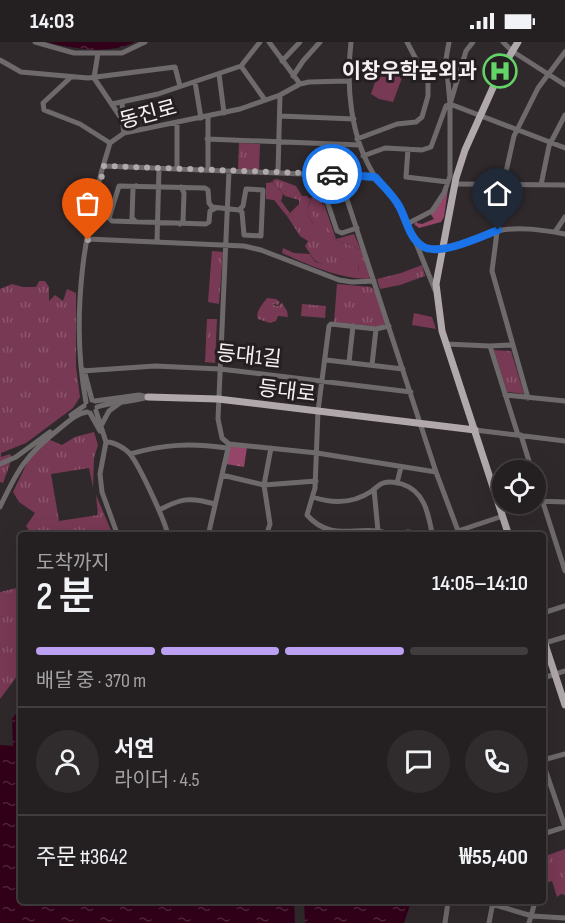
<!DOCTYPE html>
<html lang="ko">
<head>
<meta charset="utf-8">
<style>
  :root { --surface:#241f21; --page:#302c2e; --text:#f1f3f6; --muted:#a3a2a5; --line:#413d3f; --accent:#bca0f2 }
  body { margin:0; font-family:"Sofia Sans Condensed","Noto Sans KR",sans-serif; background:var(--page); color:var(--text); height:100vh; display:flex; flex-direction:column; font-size:22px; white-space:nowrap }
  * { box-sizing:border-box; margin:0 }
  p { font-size:20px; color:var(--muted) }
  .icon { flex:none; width:33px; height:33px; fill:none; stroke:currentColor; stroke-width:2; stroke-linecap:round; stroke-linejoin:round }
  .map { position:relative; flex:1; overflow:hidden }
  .panel { position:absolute; left:18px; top:490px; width:528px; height:372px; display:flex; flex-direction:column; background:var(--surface); border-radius:6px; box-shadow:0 6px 24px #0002,0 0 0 2px var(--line) }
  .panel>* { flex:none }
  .controls { position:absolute; left:492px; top:418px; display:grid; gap:12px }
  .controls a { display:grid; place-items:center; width:54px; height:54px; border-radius:50%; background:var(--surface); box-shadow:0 6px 24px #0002,0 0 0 2px var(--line); font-size:30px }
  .pin { position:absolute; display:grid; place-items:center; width:51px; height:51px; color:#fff; margin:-62px -26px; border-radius:50% 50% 50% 0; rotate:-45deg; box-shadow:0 0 6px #0007 }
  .pin .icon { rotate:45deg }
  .courier { position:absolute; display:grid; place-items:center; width:60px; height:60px; margin:-30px; border:4px solid #1a73e8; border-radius:50%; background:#fff; color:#222; box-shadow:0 2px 8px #0007 }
  .headline em { font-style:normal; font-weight:600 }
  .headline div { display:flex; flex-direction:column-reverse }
  .headline { display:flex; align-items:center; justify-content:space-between; height:102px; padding:0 18px }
  h1 { font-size:39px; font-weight:600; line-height:45px }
  .bar { display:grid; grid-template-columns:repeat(4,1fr); gap:9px 6px; align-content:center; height:72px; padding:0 18px }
  .bar i { height:8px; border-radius:4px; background:var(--line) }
  .bar .active { background:var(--accent) }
  .bar p { grid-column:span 4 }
  .line { display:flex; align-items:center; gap:15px; padding:0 18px; border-top:2px solid var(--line) }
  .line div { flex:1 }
  .round { display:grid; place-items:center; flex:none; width:63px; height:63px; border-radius:32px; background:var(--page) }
  .status { display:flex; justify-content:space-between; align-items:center; height:42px; padding:0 30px; background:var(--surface); direction:ltr }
  .status svg { height:16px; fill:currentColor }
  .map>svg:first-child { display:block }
  .green { fill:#783954 }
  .forest { fill:url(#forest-firs) }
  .park { fill:url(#park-tufts) }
  .water { fill:url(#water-ripples) }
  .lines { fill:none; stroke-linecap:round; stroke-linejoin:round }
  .minor { stroke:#6e6a6b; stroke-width:5 }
  .major { stroke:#b0a8ab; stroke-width:7 }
  .done { stroke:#b0aaac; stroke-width:6; stroke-dasharray:0 10.8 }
  .route { stroke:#1a73e8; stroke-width:8 }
  .labels { text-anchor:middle; stroke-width:6; stroke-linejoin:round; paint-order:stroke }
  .poi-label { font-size:21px; font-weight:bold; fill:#f5f0f1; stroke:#261f22; text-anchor:end }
  .street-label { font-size:21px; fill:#f5f0f1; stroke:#261f22 }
</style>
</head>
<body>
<div class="status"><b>14:03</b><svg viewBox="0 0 49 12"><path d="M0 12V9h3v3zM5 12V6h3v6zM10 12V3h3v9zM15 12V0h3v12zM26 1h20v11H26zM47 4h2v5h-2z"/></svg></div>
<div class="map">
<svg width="565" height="881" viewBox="0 0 565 881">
  <defs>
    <pattern id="forest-firs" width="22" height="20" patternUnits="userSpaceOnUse" patternTransform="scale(1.5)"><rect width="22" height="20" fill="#954568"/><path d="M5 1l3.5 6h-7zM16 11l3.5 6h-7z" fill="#a4607e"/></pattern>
    <pattern id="park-tufts" width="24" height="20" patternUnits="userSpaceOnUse" patternTransform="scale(1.5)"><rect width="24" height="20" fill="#783954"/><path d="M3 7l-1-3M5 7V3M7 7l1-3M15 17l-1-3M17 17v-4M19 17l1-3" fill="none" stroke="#8c566d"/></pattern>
    <pattern id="water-ripples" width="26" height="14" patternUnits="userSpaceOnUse" patternTransform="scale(1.5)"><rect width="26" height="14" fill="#320019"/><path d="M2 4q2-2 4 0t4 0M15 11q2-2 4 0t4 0" fill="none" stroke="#50263b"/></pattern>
  </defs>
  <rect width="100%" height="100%" fill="#30292c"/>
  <path class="green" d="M 382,19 L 405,28 L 393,60 L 379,57 L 371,52 Z
    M 273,140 L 283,152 L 281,159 L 290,171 L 287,174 L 274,158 L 266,157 L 266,141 Z
    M 307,156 L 311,156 L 307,168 L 324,162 L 336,197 L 354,192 L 361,208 L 334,197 L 328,188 L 315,184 C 308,174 302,168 307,156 Z
    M 283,206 L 294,211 L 310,212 L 315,220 L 359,230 L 358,222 L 365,218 L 370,234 L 369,237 C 337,236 311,224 282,211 Z
    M 414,271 L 432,275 L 436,287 L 412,283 Z"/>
  <path class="forest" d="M 449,140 L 444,175 L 441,180 L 419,186 L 414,182 L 417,179 L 417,181 L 422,182 L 434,177 L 431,173 Z
    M 232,403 L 247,405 L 244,425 L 226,422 L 229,405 Z"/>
  <path class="park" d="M 239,101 L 260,102 L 259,128 L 238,128 Z
    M 277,137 L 296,144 L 302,154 L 308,154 C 303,168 307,173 315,184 L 325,181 L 334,197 L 361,208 L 365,218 L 358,223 L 359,231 L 337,228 L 315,219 L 305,204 L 308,199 L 300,194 L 287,174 L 299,162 L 299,158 L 285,154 L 273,140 L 273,138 Z
    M 312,155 L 322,157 L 322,170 L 325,179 L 316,182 L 313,173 L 307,168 Z
    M 212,209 L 223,210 L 219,262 L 208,260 Z
    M 422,223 L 425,234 L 400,243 L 380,247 L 377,237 L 401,231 Z
    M 39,239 L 45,239 L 49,245 L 49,259 L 55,253 L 63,259 L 67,247 L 76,251 L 76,325 L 80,355 L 73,366 L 26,401 L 1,411 L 1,415 L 10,412 L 12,416 L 3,441 L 0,440 L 0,247 L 12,242 L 23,245 L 36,245 Z
    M 337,242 L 371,245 L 375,249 L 387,280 L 380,285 L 334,280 Z
    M 267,256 L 276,257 L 280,260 L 278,263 L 274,262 L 273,263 L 278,264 L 282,261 L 287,269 L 288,275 L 278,274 L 276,279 L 270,281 L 258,277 C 255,269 263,262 267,256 Z
    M 302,262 L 326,264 L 325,276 L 301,274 Z
    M 207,277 L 217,277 L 215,321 L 205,320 Z
    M 494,308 L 511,309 L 524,352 L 507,350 Z
    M 94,390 L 98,403 L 94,416 L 93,445 L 89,426 L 51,432 L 59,479 L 98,473 L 96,453 L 113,493 L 32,493 L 26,484 L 35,471 L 19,460 L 13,450 L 29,417 L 48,397 L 62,403 L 75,395 Z
    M 21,545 L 21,629 L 0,657 L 0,550 Z
    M 565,807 L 565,853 L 561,852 L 557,855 L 552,839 L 543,842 L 543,815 Z"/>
  <path class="water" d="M 47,0 L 135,0 C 108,13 75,7 47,0 Z
    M 21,665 L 21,860 L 294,860 L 295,881 L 0,881 L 0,703 L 13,704 L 12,677 Z
    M 304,860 L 411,860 L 404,881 L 305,881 Z"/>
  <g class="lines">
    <path class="minor" d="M 35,0 L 74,11 L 122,11 L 145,0
      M 269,0 L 300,42
      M 351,0 C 346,44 350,94 374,133 C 381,144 393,153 400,165 C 407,179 411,205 431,207 C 454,209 475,194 497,189 C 518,184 543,188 565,192
      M 503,0 L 512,9 L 565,43
      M 98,11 L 94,36 L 121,76
      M 0,18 L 21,30 L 88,36 L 175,25 L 180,44
      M 282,19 L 300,0
      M 241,24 L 265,58
      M 219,32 L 224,71
      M 293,34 L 303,19 L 320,0
      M 70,36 L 43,61 L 44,68 L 80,82 L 110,101
      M 195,40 L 201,76
      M 122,60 C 123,71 122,80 124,91
      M 112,62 L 158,52 L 241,24 L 260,0
      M 450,62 L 565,106
      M 280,74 L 354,77
      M 207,97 L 359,103
      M 357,97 L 397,82 L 416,80 L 422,75 L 428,54 L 428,40 L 407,0
      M 408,107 L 406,135 L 448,140
      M 363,114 L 385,106 L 422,108 L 431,105 L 446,64 L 450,62 L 466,9 L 473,0
      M 104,124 L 375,135
      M 177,127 L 177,81
      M 208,128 L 208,75
      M 278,130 L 280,53
      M 318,132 L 337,189 L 342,191 L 357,186
      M 339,133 L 436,430 L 460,494
      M 455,142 L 565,143
      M 541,143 L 549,104 L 565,73
      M 216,166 L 210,169 L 209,180 L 206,182 L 112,179 L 109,176 L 119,144 L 205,146 L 208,148 L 209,161 L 212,165 L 239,168 L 242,170 L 244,193 L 261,194 L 263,148 L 246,147 L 243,164 L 239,168
      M 136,180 L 132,176 L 133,146 L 136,144
      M 180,182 L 183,180 L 184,151 L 181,145
      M 407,182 L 432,169 L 444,151 L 450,134 L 450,62 L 446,17 L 449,0
      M 555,190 L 565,175
      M 88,197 L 244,204 L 261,208 L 339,238 L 352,240 L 374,239
      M 157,200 L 159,126
      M 416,201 L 435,248
      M 389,284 L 376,287 L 331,282 L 329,284 L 318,369 L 315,446 L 307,473 C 329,498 351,486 378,489 C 382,489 387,492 391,494
      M 446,302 L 490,304 L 512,303
      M 490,304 L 518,393
      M 326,318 L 403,327
      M 349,320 L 353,284
      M 372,323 L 376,287
      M 84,328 L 92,358
      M 82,329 L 155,324 L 220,327 L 411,350
      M 505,353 L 565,359
      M 528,356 L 492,229 L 503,143 L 514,94 L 538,46 L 565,10
      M 95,359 L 139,353 L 148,355
      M 86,360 C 70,276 84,182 110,101 L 124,91 L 240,67 L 280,53 L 300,42 L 309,40 L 347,39
      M 97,365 C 114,359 132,361 148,355
      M 96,369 L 106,400 L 100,432 L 102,450 L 118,494
      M 90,371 L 100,389
      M 71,373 L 84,364
      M 102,382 L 109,369 L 120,361
      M 475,388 L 565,399
      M 521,393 L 532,429
      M 106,400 C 113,399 126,407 130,412 C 139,423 166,480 168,494
      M 229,402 L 317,411 L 436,430
      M 130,412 C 165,402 191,401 227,406
      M 0,422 L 16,415 L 50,390
      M 222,433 L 264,443 L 316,439
      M 536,439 L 565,529
      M 397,441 L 401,425
      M 374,447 L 378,489
      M 313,455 C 333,462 354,461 372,449 C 376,446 378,443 383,441 C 389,439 396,440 402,442 C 424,449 428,470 432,491
      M 536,459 L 565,460
      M 0,465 C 18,427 25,414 59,387 C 68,380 75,372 87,370
      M 159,468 C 182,456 190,455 215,462
      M 208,494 L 229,402 L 222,396 L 218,377 L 229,129
      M 266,494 L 270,482 L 264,443 L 271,406
      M 394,494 L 408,490 L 421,493 L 432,491
      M 443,494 L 503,474
      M 543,571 L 565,564
      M 545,601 L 565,595
      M 543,636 L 565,629
      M 543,718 L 565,712
      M 543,721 L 565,785
      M 543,792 L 565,785
      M 485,860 L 532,874 L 565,876
      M 445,881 L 448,860
      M 489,881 L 493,860
      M 529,881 L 535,860"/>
    <path class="major" d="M 148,355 L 218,357 L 475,388
      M 509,494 L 442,289 L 436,242 L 456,136 L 465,108 L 500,30 L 518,0
      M 543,596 L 565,663"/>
  </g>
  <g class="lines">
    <path class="done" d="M 88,198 L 104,124 L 332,132"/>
    <path class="route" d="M 332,132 L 375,135 C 383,144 393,153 399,164 C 406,176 409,196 422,204 C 439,215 480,195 498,188"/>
  </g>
  <defs>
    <symbol id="hospital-ring" viewBox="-11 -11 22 22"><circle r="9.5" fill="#261f22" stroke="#63d468" stroke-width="1.5"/><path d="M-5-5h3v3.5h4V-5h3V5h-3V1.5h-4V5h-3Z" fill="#63d468"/></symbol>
  </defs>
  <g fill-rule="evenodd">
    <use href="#hospital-ring" x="481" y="10" width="38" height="38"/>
  </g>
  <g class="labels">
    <g class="poi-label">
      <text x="477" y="36">이창우학문외과</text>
    </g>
    <g class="street-label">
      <text transform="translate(148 72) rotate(-15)" y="7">동진로</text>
      <text transform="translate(249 314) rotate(6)" y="7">등대1길</text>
      <text transform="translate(287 349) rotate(7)" y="7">등대로</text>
    </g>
  </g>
</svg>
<div class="controls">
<a><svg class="icon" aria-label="locate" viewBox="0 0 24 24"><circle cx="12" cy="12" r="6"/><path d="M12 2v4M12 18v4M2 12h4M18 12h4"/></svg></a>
</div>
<div class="pin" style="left:88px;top:198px;background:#ea580c"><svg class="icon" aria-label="bag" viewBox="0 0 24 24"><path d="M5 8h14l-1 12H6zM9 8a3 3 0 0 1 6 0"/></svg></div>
<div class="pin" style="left:498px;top:188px;background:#1f2937"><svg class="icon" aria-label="home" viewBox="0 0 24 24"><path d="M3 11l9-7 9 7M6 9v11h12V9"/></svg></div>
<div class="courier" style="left:332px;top:132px"><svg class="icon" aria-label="car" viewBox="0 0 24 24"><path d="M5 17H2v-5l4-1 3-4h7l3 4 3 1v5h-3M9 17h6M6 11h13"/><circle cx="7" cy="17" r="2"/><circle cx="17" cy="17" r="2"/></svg></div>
<section class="panel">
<div class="headline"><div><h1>2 분</h1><p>도착까지</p></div><em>14:05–14:10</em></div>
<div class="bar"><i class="active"></i><i class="active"></i><i class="active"></i><i></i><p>배달 중 · 370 m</p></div>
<div class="line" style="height:108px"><a class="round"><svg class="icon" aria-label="person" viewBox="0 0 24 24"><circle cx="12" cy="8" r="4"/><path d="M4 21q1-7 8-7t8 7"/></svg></a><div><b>서연</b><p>라이더 · 4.5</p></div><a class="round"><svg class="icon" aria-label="chat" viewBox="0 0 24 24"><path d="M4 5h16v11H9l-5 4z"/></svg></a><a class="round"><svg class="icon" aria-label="phone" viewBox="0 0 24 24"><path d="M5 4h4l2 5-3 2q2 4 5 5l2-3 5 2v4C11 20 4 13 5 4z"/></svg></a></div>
<div class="line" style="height:78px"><div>주문 #3642</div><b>₩55,400</b></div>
</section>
</div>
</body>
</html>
